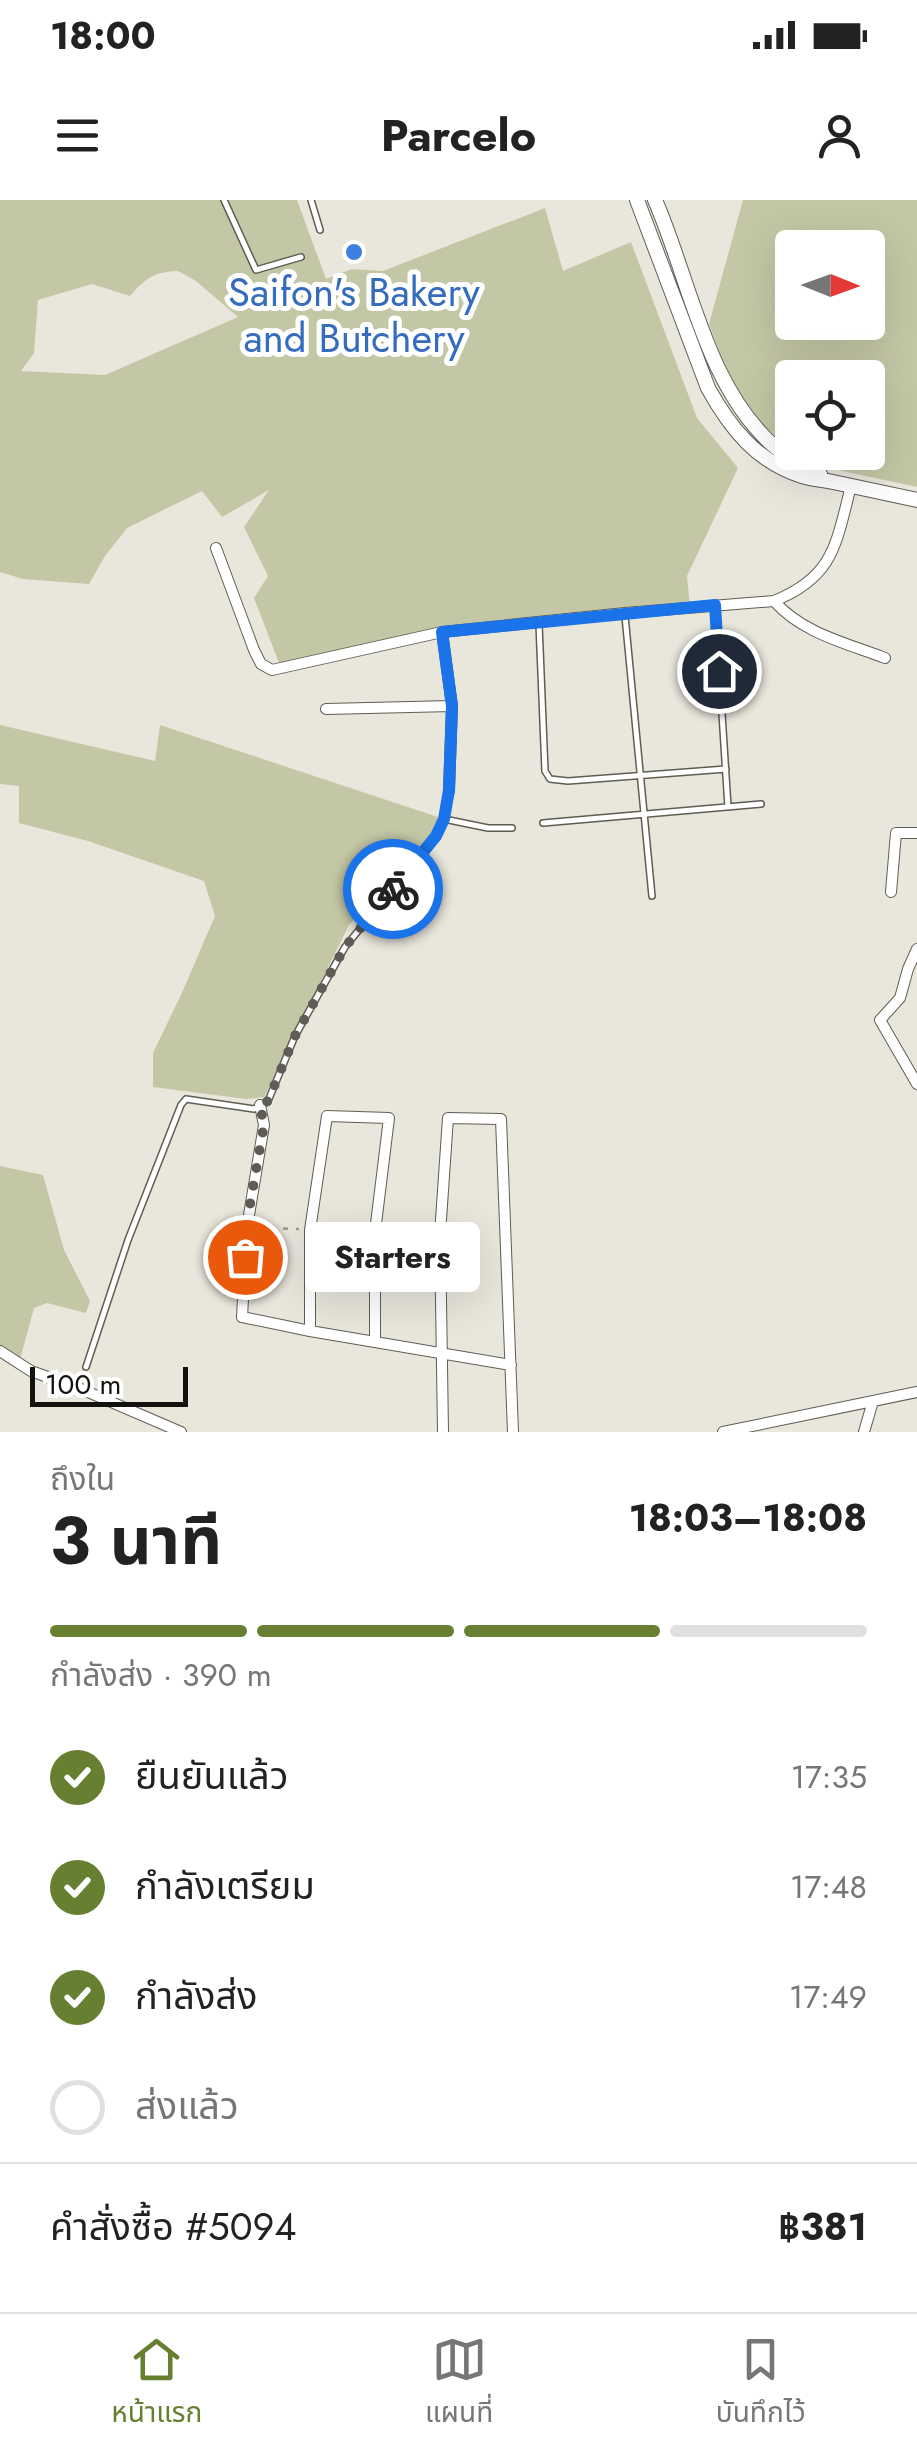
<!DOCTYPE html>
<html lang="th">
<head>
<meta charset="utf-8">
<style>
  :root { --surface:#fff; --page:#f2f2f2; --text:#222; --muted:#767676; --line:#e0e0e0; --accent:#667f31 }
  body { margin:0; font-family:Jost,"Noto Sans Thai",sans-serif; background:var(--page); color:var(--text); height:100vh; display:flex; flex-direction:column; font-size:38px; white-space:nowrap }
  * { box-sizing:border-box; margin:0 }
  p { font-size:32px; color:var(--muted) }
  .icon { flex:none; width:55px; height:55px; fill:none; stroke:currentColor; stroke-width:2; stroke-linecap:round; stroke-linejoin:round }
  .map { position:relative; height:1232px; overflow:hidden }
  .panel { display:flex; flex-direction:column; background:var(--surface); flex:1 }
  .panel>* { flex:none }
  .needle { width:65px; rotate:91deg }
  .tools { position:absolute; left:775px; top:30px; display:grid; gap:20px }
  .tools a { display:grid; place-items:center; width:110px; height:110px; border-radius:10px; background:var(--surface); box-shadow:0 10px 40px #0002; font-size:50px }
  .scale { position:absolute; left:30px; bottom:25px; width:158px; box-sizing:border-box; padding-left:10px; border:5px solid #13120f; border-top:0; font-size:28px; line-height:35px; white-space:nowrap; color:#13120f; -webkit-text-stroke:8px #fff; paint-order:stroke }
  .pin { position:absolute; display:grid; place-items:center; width:85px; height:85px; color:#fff; margin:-42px; border:5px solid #fff; border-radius:50%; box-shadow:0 2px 10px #0007 }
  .courier { position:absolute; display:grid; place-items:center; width:100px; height:100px; margin:-50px; border:8px solid #1a73e8; border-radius:50%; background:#fff; color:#222; box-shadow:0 2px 12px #0007 }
  .bubble { position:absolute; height:70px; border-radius:10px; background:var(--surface); box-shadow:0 10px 40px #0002; font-size:32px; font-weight:700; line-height:70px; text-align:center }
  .overview em { font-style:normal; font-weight:700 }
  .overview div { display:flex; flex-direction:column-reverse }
  .overview { display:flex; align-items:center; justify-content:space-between; height:170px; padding:0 50px }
  h1 { font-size:65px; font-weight:700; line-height:75px }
  .bar { display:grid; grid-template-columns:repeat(4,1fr); gap:15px 10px; align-content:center; height:120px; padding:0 50px }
  .bar i { height:12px; border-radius:8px; background:var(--line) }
  .bar .current { background:var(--accent) }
  .bar p { grid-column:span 4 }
  .line { display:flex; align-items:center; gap:25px; padding:0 50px; border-top:2px solid var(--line) }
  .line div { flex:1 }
  ol { padding:0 50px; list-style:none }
  li { display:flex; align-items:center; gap:30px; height:110px }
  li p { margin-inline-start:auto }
  li .icon { padding:10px; border-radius:50%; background:var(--accent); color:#fff; stroke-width:4 }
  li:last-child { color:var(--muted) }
  li i { width:55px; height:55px; border:5px solid var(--line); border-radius:50% }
  .status { display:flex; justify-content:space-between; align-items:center; height:70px; padding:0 50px; background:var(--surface); direction:ltr }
  .status svg { height:28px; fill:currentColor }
  header { display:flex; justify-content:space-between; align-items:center; height:130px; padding:0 50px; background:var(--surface); font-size:45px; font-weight:700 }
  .menu { display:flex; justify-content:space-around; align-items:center; height:140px; border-top:2px solid var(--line); background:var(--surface); font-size:28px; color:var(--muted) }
  .menu a { display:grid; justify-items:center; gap:5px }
  .menu .current { color:var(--accent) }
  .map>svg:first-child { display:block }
  .green { fill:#c4c7a5; fill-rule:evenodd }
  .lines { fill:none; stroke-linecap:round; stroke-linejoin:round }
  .lane-casing { stroke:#5f5d54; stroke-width:8 }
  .street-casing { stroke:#5f5d54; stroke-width:12 }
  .secondary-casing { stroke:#5f5d54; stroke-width:16 }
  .path { stroke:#9a9890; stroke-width:2.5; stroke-dasharray:5 8; stroke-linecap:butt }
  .lane { stroke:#fff; stroke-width:5 }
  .street { stroke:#fff; stroke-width:10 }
  .secondary { stroke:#fff; stroke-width:14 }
  .done { stroke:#5e5c57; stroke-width:10; stroke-dasharray:0 18 }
  .route { stroke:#1a73e8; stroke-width:12 }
  .shop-dot { fill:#3f7fe0; stroke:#fff; stroke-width:4 }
  .labels { text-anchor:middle; stroke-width:10; stroke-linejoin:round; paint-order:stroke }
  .shop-label { font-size:40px; fill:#366cbe; stroke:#fff }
</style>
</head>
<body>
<div class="status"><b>18:00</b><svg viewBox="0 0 49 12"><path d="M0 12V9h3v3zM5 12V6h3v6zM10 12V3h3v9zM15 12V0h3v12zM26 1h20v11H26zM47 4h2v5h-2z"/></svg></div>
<header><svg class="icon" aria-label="menu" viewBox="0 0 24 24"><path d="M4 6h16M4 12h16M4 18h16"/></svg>Parcelo<svg class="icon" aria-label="person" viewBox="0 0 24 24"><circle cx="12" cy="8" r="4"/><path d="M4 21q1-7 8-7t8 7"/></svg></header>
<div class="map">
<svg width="917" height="1232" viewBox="0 0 917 1232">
  <rect width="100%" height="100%" fill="#e9e6dc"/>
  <path class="green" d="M 0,0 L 297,0 L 326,79 L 352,69 L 383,71 L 545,8 L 563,71 L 631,42 L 697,218 L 738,268 L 687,376 L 690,407 L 433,434 L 281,468 L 254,398 L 268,376 L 244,327 L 269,290 L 222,317 L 202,291 L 127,328 L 105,356 L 89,384 L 23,379 L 0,372 ZM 178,71 L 196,81 L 238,117 L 105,175 L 21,171 L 34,153 L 38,100 L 92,84 L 130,96 C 146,78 153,72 178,71 Z
    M 743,0 L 917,0 L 917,287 L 833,269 L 799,253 L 868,252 L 868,178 L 792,178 L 792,249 L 764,226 L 733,188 L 709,124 ZM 792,48 L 868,48 L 868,122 L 792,122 Z
    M 0,525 L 155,561 L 160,525 L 444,619 L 349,725 L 264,897 L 246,899 L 153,887 L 153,853 L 181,795 L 215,716 L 204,681 L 88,641 L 19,623 L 19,586 L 0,584 Z
    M 0,966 L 43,975 L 64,1050 L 90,1101 L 86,1113 L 47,1103 L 34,1108 L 19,1163 L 0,1151 Z"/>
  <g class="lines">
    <defs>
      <path id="lane" d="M 224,0 L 256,70 L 301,57
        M 311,0 L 320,30
        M 715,405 L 728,607
        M 625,416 L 652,696
        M 539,424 L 545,571 L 550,579 L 568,581 L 726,569
        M 444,619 L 488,628 L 512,628
        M 543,623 L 761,604
        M 86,1167 L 128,1040 L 181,905 L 186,899 L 254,909 L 268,901 L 295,836 L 345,747 L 436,636 L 444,619 L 448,593"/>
      <path id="street" d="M 216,348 L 254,450 L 261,464 L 272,470 L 442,432 L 625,413 L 774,401 C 834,377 836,344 851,286
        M 774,401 C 802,433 846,443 885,458
        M 442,432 L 452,506 L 449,591
        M 326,509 L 452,506
        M 891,692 L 896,633 L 917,633
        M 917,749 L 908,769 L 900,798 L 880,820 L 917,884
        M 260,905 L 264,925 L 247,1027 L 242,1117 L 310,1131 L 511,1165
        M 310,1131 L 310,1030 L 327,916 L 389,918 L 375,1032 L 375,1142
        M 0,1151 L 31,1171 L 81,1189 L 181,1232
        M 443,1232 L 440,1034 L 448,918 L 501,919 L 513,1232
        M 723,1232 L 917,1192
        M 864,1232 L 873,1201"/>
      <path id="secondary" d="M 637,0 L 708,188 C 730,228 757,262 802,276 C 812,279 823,280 833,282 C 861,288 889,294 917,300
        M 655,0 C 690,80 706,187 774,246 C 788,258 804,266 820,274"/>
    </defs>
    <use href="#lane" class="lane-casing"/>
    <use href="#street" class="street-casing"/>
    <use href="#secondary" class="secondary-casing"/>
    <path class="path" d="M 257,1028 L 299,1029
      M 322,1030 L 364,1031
      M 387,1032 L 429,1033"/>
    <use href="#lane" class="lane"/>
    <use href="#street" class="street"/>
    <use href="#secondary" class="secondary"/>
  </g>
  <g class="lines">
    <path class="done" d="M 245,1057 L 246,1027 L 264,925 L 260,905 L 268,901 L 295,836 L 345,747 L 393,689"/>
    <path class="route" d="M 393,689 L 436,636 L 444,619 L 449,590 L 452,506 L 442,432 L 715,405 L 719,471"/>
  </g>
  <circle class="shop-dot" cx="354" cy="52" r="10"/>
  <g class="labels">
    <g class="shop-label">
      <text x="354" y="106">Saifon's Bakery<tspan x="354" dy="46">and Butchery</tspan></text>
    </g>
  </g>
</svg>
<div class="tools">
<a><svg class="needle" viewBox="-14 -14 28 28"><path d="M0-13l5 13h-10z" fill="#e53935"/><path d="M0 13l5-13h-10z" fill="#767676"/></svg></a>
<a><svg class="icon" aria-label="locate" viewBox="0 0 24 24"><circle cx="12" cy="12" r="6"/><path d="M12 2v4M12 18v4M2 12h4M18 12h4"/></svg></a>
</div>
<div class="scale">100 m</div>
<div class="pin" style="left:245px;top:1057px;background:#ea580c"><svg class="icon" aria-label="bag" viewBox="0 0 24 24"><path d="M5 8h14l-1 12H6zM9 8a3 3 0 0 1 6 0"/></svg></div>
<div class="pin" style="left:719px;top:471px;background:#1f2937"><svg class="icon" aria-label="home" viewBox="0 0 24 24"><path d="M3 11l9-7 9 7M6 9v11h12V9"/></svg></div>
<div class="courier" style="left:393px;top:689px"><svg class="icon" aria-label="bike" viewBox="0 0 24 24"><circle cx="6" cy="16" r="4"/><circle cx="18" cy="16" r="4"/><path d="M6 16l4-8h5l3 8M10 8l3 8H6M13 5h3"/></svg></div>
<div class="bubble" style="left:305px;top:1022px;width:175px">Starters</div>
</div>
<section class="panel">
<div class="overview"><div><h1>3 นาที</h1><p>ถึงใน</p></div><em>18:03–18:08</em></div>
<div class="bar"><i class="current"></i><i class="current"></i><i class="current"></i><i></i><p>กำลังส่ง · 390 m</p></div>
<ol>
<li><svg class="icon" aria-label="check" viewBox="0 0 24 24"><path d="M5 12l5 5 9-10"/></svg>ยืนยันแล้ว<p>17:35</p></li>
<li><svg class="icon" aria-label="check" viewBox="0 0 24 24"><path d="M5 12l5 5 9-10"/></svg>กำลังเตรียม<p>17:48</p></li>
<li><svg class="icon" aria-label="check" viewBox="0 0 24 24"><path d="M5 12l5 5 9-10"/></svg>กำลังส่ง<p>17:49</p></li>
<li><i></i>ส่งแล้ว</li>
</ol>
<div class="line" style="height:130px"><div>คำสั่งซื้อ #5094</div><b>฿381</b></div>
</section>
<nav class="menu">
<a class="current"><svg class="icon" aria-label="home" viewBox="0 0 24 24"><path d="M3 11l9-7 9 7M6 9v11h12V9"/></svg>หน้าแรก</a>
<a><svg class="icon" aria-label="map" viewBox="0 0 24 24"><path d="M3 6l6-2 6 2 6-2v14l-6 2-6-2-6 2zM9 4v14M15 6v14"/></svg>แผนที่</a>
<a><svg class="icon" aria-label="saved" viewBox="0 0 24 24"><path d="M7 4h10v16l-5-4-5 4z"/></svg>บันทึกไว้</a>
</nav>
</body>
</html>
